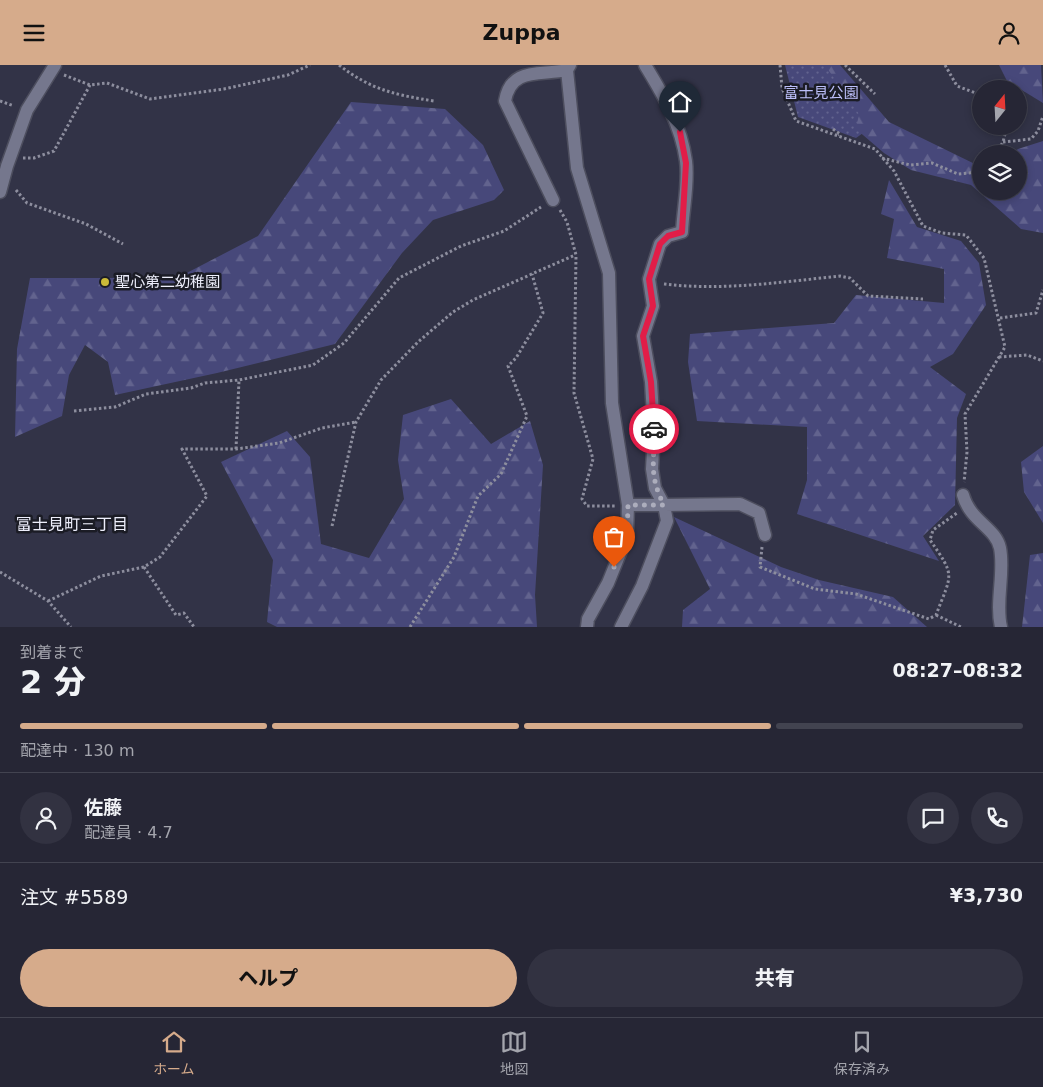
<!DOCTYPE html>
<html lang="ja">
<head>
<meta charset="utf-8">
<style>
  :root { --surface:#262635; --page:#323241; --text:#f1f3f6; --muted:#a4a5ad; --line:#424350; --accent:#d6ab8b }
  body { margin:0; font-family:"DejaVu Sans","Noto Sans JP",sans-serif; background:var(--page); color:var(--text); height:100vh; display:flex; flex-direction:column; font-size:19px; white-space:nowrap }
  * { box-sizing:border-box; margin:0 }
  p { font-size:16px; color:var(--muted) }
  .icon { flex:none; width:28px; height:28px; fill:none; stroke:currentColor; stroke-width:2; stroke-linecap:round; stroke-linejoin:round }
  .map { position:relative; height:562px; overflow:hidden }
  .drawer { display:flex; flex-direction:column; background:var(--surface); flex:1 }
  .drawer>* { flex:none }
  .needle { width:32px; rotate:18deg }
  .tools { position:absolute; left:972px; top:15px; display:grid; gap:10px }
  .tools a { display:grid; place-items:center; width:55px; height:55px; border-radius:50%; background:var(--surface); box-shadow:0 2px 8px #0003,0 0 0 1px var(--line); font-size:25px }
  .pin { position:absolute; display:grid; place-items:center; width:42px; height:42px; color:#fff; margin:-51px -21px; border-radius:50% 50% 50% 0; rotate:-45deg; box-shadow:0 0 5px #0007 }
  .pin .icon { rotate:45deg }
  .courier { position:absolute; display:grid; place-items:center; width:50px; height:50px; margin:-25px; border:4px solid #e11d48; border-radius:50%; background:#fff; color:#222; box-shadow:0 1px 6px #0007 }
  .overview em { font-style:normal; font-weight:800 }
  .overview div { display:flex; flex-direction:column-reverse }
  .overview { display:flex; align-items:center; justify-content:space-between; height:85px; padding:0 20px }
  h1 { font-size:32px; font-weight:800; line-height:38px }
  .bar { display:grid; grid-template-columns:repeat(4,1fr); gap:8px 5px; align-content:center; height:60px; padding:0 20px }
  .bar i { height:6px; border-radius:4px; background:var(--line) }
  .bar .active { background:var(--accent) }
  .bar p { grid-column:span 4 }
  .line { display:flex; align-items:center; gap:12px; padding:0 20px; border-top:1px solid var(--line) }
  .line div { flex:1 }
  .round { display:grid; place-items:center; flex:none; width:52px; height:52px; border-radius:26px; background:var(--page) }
  .button { display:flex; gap:10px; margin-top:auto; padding:10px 20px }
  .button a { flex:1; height:58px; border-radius:30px; background:var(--accent); color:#111; font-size:20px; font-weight:800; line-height:58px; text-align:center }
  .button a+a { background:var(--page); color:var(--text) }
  header { display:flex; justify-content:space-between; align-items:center; height:65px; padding:0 20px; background:var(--accent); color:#111; font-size:22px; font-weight:800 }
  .tab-bar { display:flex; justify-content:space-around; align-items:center; height:70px; border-top:1px solid var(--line); background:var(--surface); font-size:14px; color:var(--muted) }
  .tab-bar a { display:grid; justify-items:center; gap:2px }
  .tab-bar .active { color:var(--accent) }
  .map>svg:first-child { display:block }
  .green { fill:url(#green-dots) }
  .forest { fill:url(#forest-firs) }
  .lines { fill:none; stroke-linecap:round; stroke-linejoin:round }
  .minor-casing { stroke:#4d4e5e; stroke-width:15 }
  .path { stroke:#8d8e9e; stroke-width:3; stroke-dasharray:2.5 2.5; stroke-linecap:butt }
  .minor { stroke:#75778d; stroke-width:12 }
  .done { stroke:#acadbc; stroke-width:5; stroke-dasharray:0 9 }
  .route { stroke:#e11d48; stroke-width:6 }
  .poi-dot { fill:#cbba39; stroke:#1b1c25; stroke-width:2 }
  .labels { text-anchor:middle; stroke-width:5; stroke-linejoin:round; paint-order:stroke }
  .park-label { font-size:15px; fill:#bcbff9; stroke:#1b1c25 }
  .poi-label { font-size:15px; fill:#edeefb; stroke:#1b1c25; text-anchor:start }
  .neighbourhood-label { font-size:16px; fill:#edeefb; stroke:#1b1c25 }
</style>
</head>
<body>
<header><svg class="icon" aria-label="menu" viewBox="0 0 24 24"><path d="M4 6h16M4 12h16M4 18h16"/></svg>Zuppa<svg class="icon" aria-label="person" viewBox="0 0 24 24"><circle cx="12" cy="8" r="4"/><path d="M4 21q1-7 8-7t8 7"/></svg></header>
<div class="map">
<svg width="1043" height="562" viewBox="0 0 1043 562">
  <defs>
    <pattern id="green-dots" width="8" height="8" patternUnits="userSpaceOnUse" patternTransform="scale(1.25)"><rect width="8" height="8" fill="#47487a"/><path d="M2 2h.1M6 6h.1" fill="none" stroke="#62638e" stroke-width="1.8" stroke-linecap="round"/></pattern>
    <pattern id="forest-firs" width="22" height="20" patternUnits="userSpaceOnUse" patternTransform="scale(1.25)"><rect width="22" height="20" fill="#47487a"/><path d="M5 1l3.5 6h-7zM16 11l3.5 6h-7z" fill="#62638e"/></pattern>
  </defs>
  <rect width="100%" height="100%" fill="#323347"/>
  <path class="green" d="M 785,0 L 835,0 L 880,56 L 856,73 L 798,52 Z"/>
  <path class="forest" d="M 825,0 L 840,0 L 889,57 L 981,102 L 981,126 L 1019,126 L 1019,89 L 1011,89 L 1018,84 L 1043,76 L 1043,168 L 1021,164 L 971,120 L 911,105 L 884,88 L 856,64 L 859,49 Z
    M 999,0 L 1041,0 L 1043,38 L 1007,16 Z
    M 351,37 L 445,44 L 483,80 L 504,125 L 494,135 L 433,155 L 402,188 L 335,279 L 217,308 L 115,330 L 108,297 L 85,280 L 69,310 L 62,351 L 15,372 L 17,284 L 30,213 L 177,213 L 258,171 Z
    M 889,115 L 917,162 L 961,176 L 979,198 L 986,240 L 953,289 L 930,302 L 966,329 L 957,353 L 955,440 L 923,471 L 939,496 L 797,449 L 807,415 L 807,362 L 697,356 L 688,297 L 690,269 L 834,258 L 856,230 L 944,238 L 944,204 L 887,193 L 894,154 L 881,149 Z
    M 451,334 L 491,379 L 530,356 L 543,400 L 535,530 L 537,562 L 277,562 L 267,557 L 273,495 L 221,397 L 287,366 L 310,392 L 321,479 L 369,493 L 404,434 L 398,395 L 403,350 Z
    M 1043,381 L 1043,458 L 1024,427 L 1021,397 Z
    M 674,452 L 781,502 L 819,515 L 893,532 L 927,562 L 682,562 L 683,545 L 710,524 Z
    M 1043,488 L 1043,562 L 1022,562 L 1030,490 Z"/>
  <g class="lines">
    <defs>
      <path id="minor" d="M 570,0 L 567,5 L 577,103 L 609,208 L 612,338 L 628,440 L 627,471 L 608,518 L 588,554 L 587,562
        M 645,0 C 664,31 681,60 686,96 C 689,118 683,144 682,167 L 668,171 L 660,179 L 649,214 L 653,241 L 643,271 L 651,317 L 654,367 L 652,404 L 655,423 L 664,440 L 740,439 L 759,448 L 765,470
        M 0,127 L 7,101 L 27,45 L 55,0
        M 553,135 L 505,36 C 511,1 541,11 567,5
        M 963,430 C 970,456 996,463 1000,483 C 1005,508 995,537 1001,562
        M 621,562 L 642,521 L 667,456 L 664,440 L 628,440"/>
    </defs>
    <use href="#minor" class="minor-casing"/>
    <path class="path" d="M 339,0 C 371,25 396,30 434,36
      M 780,0 L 782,23 L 796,56 L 875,84 L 894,106 L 923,161 L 942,168 L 966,170 L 984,193 L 1005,282 L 965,349 L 967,387 L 964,417
      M 845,0 L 875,29
      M 945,0 L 957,21 L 981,30
      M 64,10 L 90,20 L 107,18 L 150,34 L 224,24 L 288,10 L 310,0
      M 0,36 L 14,41
      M 833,64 L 840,69 L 838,70
      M 1003,77 L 1031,74 L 1038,66 L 1043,51
      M 996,89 L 1003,77 L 1007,61
      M 23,93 L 34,93 L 54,86 L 90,20
      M 882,93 L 910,100 L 932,98 L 958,109 L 981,107
      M 16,125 L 27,138 L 86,159 L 123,179
      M 560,145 L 567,157 L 576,190 L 574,328 L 593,394 L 582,434 L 587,441 L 615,441
      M 664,219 C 722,226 782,217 840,211 L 850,213 L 868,231 L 923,234
      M 1000,253 L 1036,248 L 1043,225
      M 999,292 L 1027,290 L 1043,296
      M 74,346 L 115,342 L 146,329 L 191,323 L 205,318 L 239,315 L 313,300 L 344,278 L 399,213 L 461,181 L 504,166 L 541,142
      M 236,384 L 239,315
      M 332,461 L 356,357 L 381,315 L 418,277 L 453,247 L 473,235 L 575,190
      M 762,482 L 760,502 L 815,524 L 856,529 L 929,554 L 936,550 C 952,508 956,512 930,475 L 933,465 L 957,448
      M 144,502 L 176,550 L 184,548 L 194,562
      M 0,507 L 48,536 L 71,562
      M 48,536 L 101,511 L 144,502 L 160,492 L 207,431 L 182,384 L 236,384 L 279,378 L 322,363 L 356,357
      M 936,550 L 961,562
      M 410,562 L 454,492 L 478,431 L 501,409 L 527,351 L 508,301 L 516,293 L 543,248 L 532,209"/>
    <use href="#minor" class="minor"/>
  </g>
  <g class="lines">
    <path class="done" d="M 614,502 L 627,471 L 628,440 L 664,440 C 648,409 655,397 654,364"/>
    <path class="route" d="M 654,364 L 651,317 L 643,271 L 653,241 L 649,214 L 660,179 L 668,171 L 682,167 L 686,98 L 680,67"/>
  </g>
  <circle class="poi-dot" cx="105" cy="217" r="5"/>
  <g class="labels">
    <g class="park-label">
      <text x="821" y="33">富士見公園</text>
    </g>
    <g class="poi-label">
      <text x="115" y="222">聖心第二幼稚園</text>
    </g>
    <g class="neighbourhood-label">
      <text x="72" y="465">富士見町三丁目</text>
    </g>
  </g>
</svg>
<div class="tools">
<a><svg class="needle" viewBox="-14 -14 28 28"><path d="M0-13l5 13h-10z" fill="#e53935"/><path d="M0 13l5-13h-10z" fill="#a4a5ad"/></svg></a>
<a><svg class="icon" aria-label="layers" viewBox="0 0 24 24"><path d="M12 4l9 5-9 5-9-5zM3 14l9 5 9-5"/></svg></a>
</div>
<div class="pin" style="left:614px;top:502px;background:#ea580c"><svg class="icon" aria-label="bag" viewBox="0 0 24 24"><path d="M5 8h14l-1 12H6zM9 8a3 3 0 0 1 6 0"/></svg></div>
<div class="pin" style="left:680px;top:67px;background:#1f2937"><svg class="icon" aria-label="home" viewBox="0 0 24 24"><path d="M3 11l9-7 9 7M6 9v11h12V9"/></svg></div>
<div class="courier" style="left:654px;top:364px"><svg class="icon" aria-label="car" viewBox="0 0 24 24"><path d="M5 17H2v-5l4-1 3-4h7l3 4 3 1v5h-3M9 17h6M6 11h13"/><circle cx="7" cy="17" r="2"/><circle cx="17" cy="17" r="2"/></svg></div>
</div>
<section class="drawer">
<div class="overview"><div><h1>2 分</h1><p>到着まで</p></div><em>08:27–08:32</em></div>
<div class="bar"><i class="active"></i><i class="active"></i><i class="active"></i><i></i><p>配達中 · 130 m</p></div>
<div class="line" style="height:90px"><a class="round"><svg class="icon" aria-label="person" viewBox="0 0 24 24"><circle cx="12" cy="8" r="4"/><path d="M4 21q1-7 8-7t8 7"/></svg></a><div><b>佐藤</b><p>配達員 · 4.7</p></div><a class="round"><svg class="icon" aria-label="chat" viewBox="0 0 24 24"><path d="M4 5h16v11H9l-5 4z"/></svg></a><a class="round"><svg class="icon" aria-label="phone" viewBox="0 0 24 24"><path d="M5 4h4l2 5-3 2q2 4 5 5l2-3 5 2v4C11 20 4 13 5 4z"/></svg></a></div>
<div class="line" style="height:65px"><div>注文 #5589</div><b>¥3,730</b></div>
<div class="button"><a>ヘルプ</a><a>共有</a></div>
</section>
<nav class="tab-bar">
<a class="active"><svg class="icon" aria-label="home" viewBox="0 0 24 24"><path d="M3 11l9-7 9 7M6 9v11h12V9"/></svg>ホーム</a>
<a><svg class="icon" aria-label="map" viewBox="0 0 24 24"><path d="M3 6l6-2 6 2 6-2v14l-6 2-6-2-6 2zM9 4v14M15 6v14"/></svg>地図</a>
<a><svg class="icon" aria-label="saved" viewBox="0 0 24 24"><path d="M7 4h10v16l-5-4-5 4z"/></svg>保存済み</a>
</nav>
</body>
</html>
